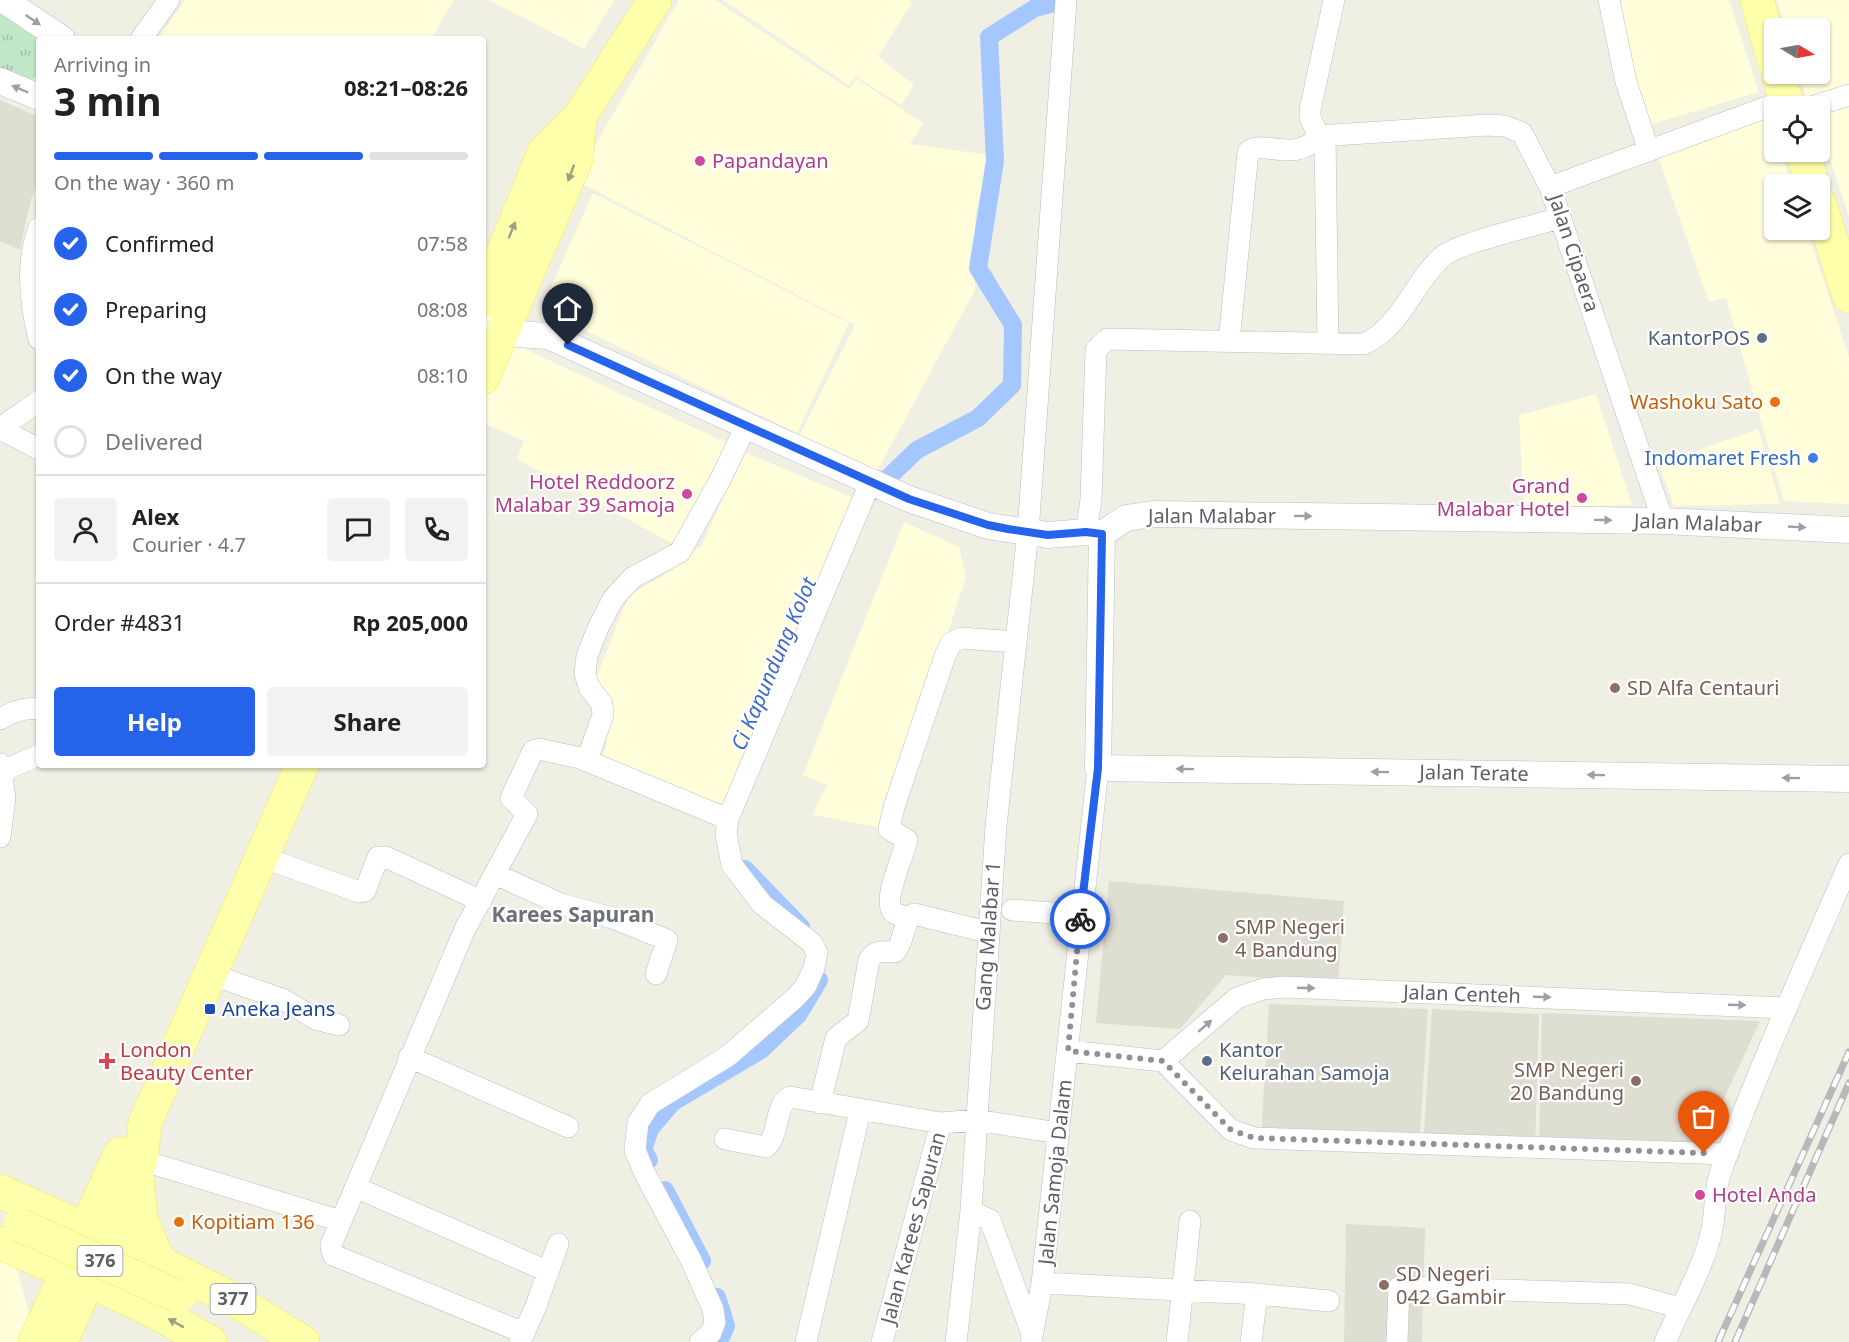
<!DOCTYPE html>
<html lang="en">
<head>
<meta charset="utf-8">
<style>
  :root { --surface:#fff; --page:#f2f2f2; --text:#222; --muted:#767676; --line:#e0e0e0; --accent:#2563eb }
  body { margin:0; font-family:"Noto Sans",sans-serif; background:var(--page); color:var(--text); height:100vh; display:flex; flex-direction:column; font-size:22px; white-space:nowrap }
  * { box-sizing:border-box; margin:0 }
  p { font-size:20px; color:var(--muted) }
  .icon { flex:none; width:33px; height:33px; fill:none; stroke:currentColor; stroke-width:2; stroke-linecap:round; stroke-linejoin:round }
  .map { position:relative; flex:1; overflow:hidden }
  .details { position:absolute; left:36px; top:36px; width:450px; height:732px; display:flex; flex-direction:column; background:var(--surface); border-radius:6px; box-shadow:0 2px 4px #0004 }
  .details>* { flex:none }
  .needle { width:39px; rotate:100deg }
  .controls { position:absolute; left:1764px; top:18px; display:grid; gap:12px }
  .controls a { display:grid; place-items:center; width:66px; height:66px; border-radius:6px; background:var(--surface); box-shadow:0 2px 4px #0004; font-size:30px }
  .pin { position:absolute; display:grid; place-items:center; width:51px; height:51px; color:#fff; margin:-62px -26px; border-radius:50% 50% 50% 0; rotate:-45deg; box-shadow:0 0 6px #0007 }
  .pin .icon { rotate:45deg }
  .courier { position:absolute; display:grid; place-items:center; width:60px; height:60px; margin:-30px; border:4px solid #2563eb; border-radius:50%; background:#fff; color:#222; box-shadow:0 2px 8px #0007 }
  .summary em { font-style:normal; font-weight:700 }
  .summary div { display:flex; flex-direction:column-reverse }
  .summary { display:flex; align-items:center; justify-content:space-between; height:102px; padding:0 18px }
  h1 { font-size:39px; font-weight:700; line-height:45px }
  .bar { display:grid; grid-template-columns:repeat(4,1fr); gap:9px 6px; align-content:center; height:72px; padding:0 18px }
  .bar i { height:8px; border-radius:4px; background:var(--line) }
  .bar .selected { background:var(--accent) }
  .bar p { grid-column:span 4 }
  .line { display:flex; align-items:center; gap:15px; padding:0 18px; border-top:2px solid var(--line) }
  .line div { flex:1 }
  .round { display:grid; place-items:center; flex:none; width:63px; height:63px; border-radius:6px; background:var(--page) }
  ol { padding:0 18px; list-style:none }
  li { display:flex; align-items:center; gap:18px; height:66px }
  li p { margin-inline-start:auto }
  li .icon { padding:6px; border-radius:50%; background:var(--accent); color:#fff; stroke-width:4 }
  li:last-child { color:var(--muted) }
  li i { width:33px; height:33px; border:3px solid var(--line); border-radius:50% }
  .cta { display:flex; gap:12px; margin-top:auto; padding:12px 18px }
  .cta a { flex:1; height:69px; border-radius:6px; background:var(--accent); color:#fff; font-size:24px; font-weight:700; line-height:69px; text-align:center }
  .cta a+a { background:var(--page); color:var(--text) }
  .map>svg:first-child { display:block }
  .commercial { fill:#fffdda }
  .education { fill:#dfded3 }
  .grass { fill:url(#grass-tufts) }
  .lines { fill:none; stroke-linecap:round; stroke-linejoin:round }
  .canal { stroke:#a5c7ff; stroke-width:18 }
  .minor-casing { stroke:#bcbdc4; stroke-width:22 }
  .tertiary-casing { stroke:#bcbdc4; stroke-width:27 }
  .primary-casing { stroke:#f7e756; stroke-width:34 }
  .minor { stroke:#fff; stroke-width:21 }
  .tertiary { stroke:#fff; stroke-width:26 }
  .primary { stroke:#fdffaa; stroke-width:33 }
  .rail-casing { stroke:#b7b8b9; stroke-width:7 }
  .rail { stroke:#fff; stroke-width:4.5; stroke-dasharray:14; stroke-linecap:butt }
  .primary-bridge-casing { stroke:#f7e756; stroke-width:34; stroke-linecap:butt }
  .primary-bridge { stroke:#fdffaa; stroke-width:33 }
  .oneway { fill:#9d9fa3 }
  .oneway2 { fill:#9c9f81 }
  .done { stroke:#8f9192; stroke-width:6; stroke-dasharray:0 10.8 }
  .route { stroke:#2563eb; stroke-width:8 }
  .hotel-dot { fill:#d1479c; stroke:#fff; stroke-width:2 }
  .service-dot { fill:#5c6f8a; stroke:#fff; stroke-width:2 }
  .food-dot { fill:#e8710a; stroke:#fff; stroke-width:2 }
  .shop-dot { fill:#3f7fe0; stroke:#fff; stroke-width:2 }
  .education-dot { fill:#8d6e63; stroke:#fff; stroke-width:2 }
  .transit-dot { fill:#1a4fb4; stroke:#fff; stroke-width:2 }
  .health-dot { fill:#e0444e; stroke:#fff; stroke-width:2 }
  .labels { text-anchor:middle; stroke-width:4.5; stroke-linejoin:round; paint-order:stroke }
  .shield { fill:#fff; stroke:#8d8f94; stroke-width:1.5 }
  .shield-label { font-size:18px; font-weight:bold; fill:#5c5f66 }
  .hotel-label { font-size:20px; fill:#b23c85; stroke:#fff; text-anchor:start }
  .street-label { font-size:20px; fill:#5c5f66; stroke:#fff }
  .service-label { font-size:20px; fill:#4e5e75; stroke:#fff; text-anchor:end }
  .food-label { font-size:20px; fill:#c56008; stroke:#fff; text-anchor:end }
  .shop-label { font-size:20px; fill:#366cbe; stroke:#fff; text-anchor:end }
  .education-label { font-size:20px; fill:#785e54; stroke:#fff; text-anchor:start }
  .transit-label { font-size:20px; fill:#164399; stroke:#fff; text-anchor:start }
  .health-label { font-size:20px; fill:#be3a42; stroke:#fff; text-anchor:start }
  .water-label { font-size:21px; font-style:italic; fill:#426bc8; stroke:#fff }
  .neighbourhood-label { font-size:21px; font-weight:bold; fill:#6d7178; stroke:#fff }
</style>
</head>
<body>
<div class="map">
<svg width="1849" height="1342" viewBox="0 0 1849 1342">
  <defs>
    <pattern id="grass-tufts" width="24" height="20" patternUnits="userSpaceOnUse" patternTransform="scale(1.5)"><rect width="24" height="20" fill="#c0e8c7"/><path d="M3 7l-1-3M5 7V3M7 7l1-3M15 17l-1-3M17 17v-4M19 17l1-3" fill="none" stroke="#9fbfa5"/></pattern>
  </defs>
  <rect width="100%" height="100%" fill="#efefe4"/>
  <path class="commercial" d="M 185,0 L 454,0 L 431,39 L 162,39 L 161,35 Z
    M 488,0 L 615,0 L 584,49 Z
    M 679,0 L 715,0 L 849,89 L 857,79 L 923,123 L 910,144 L 990,155 L 975,216 L 975,290 L 876,473 L 799,436 L 855,325 L 575,180 Z
    M 723,0 L 910,0 L 912,3 L 878,56 L 914,85 L 901,105 L 856,76 L 849,85 Z
    M 1613,0 L 1729,0 L 1759,92 L 1646,126 Z
    M 1777,0 L 1849,0 L 1849,97 L 1809,106 L 1799,74 L 1820,74 L 1820,28 L 1785,28 Z
    M 1849,106 L 1849,217 L 1820,129 L 1820,115 Z
    M 1769,116 L 1774,132 L 1774,152 L 1781,152 L 1792,184 L 1774,184 L 1774,230 L 1807,230 L 1849,357 L 1849,504 L 1784,501 L 1726,298 L 1709,302 L 1656,151 Z
    M 593,193 L 849,323 L 797,433 L 541,309 Z
    M 512,343 L 740,449 L 682,549 L 517,459 L 524,441 L 483,423 L 483,403 Z
    M 1596,394 L 1632,505 L 1524,508 L 1519,415 Z
    M 1758,429 L 1780,504 L 1674,506 L 1659,464 Z
    M 744,452 L 861,501 L 725,816 L 597,768 L 607,745 L 606,716 L 589,696 L 629,595 L 663,576 L 702,545 Z
    M 904,522 L 959,547 L 966,577 L 884,828 L 812,815 L 827,785 L 803,775 Z
    M 0,1260 L 16,1267 L 32,1322 L 22,1342 L 0,1342 Z"/>
  <path class="education" d="M 0,100 L 39,117 L 39,179 L 31,199 L 20,250 L 0,241 Z
    M 1109,881 L 1344,901 L 1338,983 L 1226,975 L 1180,1029 L 1096,1023 Z
    M 1269,1004 L 1428,1009 L 1419,1149 L 1261,1137 Z
    M 1432,1009 L 1539,1014 L 1535,1152 L 1423,1149 Z
    M 1542,1013 L 1760,1021 L 1704,1142 L 1539,1143 Z
    M 1346,1224 L 1425,1228 L 1422,1342 L 1344,1342 Z"/>
  <path class="grass" d="M 0,0 L 51,39 L 39,39 L 39,73 L 30,82 L 0,76 Z"/>
  <g class="lines">
    <path class="canal" d="M 873,492 L 917,450 L 978,418 L 1012,385 L 1013,325 L 978,268 L 995,161 L 989,37 L 1035,8 L 1065,0
      M 745,869 L 801,927
      M 649,1160 L 643,1150 L 650,1129 L 673,1102 L 761,1050 L 798,1015 L 819,980
      M 665,1190 L 702,1261
      M 717,1297 L 726,1326 L 719,1342"/>
    <defs>
      <path id="minor" d="M 1609,0 L 1626,82 L 1649,151
        M 141,39 L 169,0
        M 1814,106 L 1849,95
        M 1319,136 L 1487,125 L 1505,126 L 1522,133 L 1550,187 L 1663,521
        M 1319,136 L 1310,118 L 1310,110 L 1334,0
        M 1325,136 L 1328,344
        M 1550,187 L 1786,100
        M 39,228 C 25,263 30,303 39,339
        M 1229,342 L 1248,152 C 1263,138 1295,165 1319,136
        M 0,428 L 39,401
        M 0,429 L 39,449
        M 1086,532 L 1091,500 L 1096,350 L 1107,339 L 1364,344 C 1402,327 1413,282 1443,256 C 1458,243 1537,225 1560,218
        M 0,719 C 12,712 25,707 39,709
        M 587,760 L 603,715 L 602,704 L 589,687 L 585,674 L 587,656 L 598,628 L 613,599 L 632,578 L 680,552 L 720,480 L 746,426
        M 0,764 L 5,797 L 0,837
        M 2,771 L 39,755
        M 728,819 L 870,483
        M 262,857 L 359,892 L 365,891 L 378,857 L 386,857 L 481,901
        M 495,874 L 561,904 L 613,918 L 667,940 L 656,974
        M 1012,910 L 1081,915
        M 909,918 L 894,913 C 881,901 904,856 907,840 L 889,829 L 894,807 L 945,656 L 951,643 L 961,638 L 1016,642
        M 210,974 L 284,1000 L 316,1019 L 339,1025
        M 1068,1051 L 1163,1061 L 1231,1130 L 1254,1138 L 1728,1154
        M 409,1057 L 568,1127
        M 1163,1061 L 1237,998 L 1263,989 L 1284,987 L 1787,1008
        M 820,1103 L 836,1038 L 858,1021 L 869,960 C 876,949 884,952 895,952 C 905,941 902,922 914,914 L 987,932
        M 725,1139 L 766,1147 C 780,1135 774,1105 790,1097 L 941,1123 L 976,1120 L 1059,1133
        M 141,1160 L 341,1221
        M 355,1187 L 547,1271
        M 971,1211 L 990,1220 L 993,1228 L 1032,1334
        M 1042,1283 L 1257,1294 L 1251,1342
        M 1257,1294 L 1329,1301
        M 524,1333 L 338,1257 L 333,1255 L 331,1245 L 465,929 L 527,814 L 511,798 L 533,751 L 539,749 L 580,758 L 728,819 L 726,834 L 732,865 L 763,905 L 812,943 L 817,953 L 814,968 L 806,986 L 795,998 L 728,1056 L 650,1104 L 638,1123 L 635,1150 L 644,1172 L 691,1260 L 713,1309 L 715,1322 L 711,1333 L 700,1342
        M 520,1342 L 536,1306 L 558,1244
        M 806,1342 L 860,1111
        M 882,1342 L 941,1123
        M 956,1342 L 971,1211 L 996,826 L 1028,532 L 1066,0
        M 1031,1342 L 1042,1283 L 1098,768
        M 1177,1342 L 1190,1221
        M 1397,1342 L 1399,1287 L 1630,1294 L 1680,1308
        M 1665,1342 C 1680,1308 1705,1265 1712,1229 C 1716,1209 1714,1190 1721,1171 C 1759,1067 1805,965 1849,864"/>
      <path id="tertiary" d="M 4,0 L 62,39
        M 0,81 L 39,97
        M 483,322 L 502,333 L 548,336 L 909,499 L 988,526 L 1048,535 L 1086,532 L 1102,534 L 1126,518 L 1153,514 L 1663,521 L 1849,530
        M 1102,534 L 1098,768 L 1849,779"/>
      <path id="primary" d="M 1757,0 L 1774,61
        M 1778,74 L 1788,106
        M 1802,152 L 1813,184
        M 1820,204 L 1849,296
        M 483,302 L 544,152 L 580,116 L 655,0
        M 483,378 L 576,160 L 580,116
        M 137,1176 L 141,1219 L 159,1262
        M 0,1191 L 159,1262 L 234,1300 L 303,1342
        M 0,1243 L 142,1305 L 210,1342
        M 35,1342 L 120,1154
        M 61,1342 L 141,1160 L 145,1123 L 302,765"/>
    </defs>
    <use href="#minor" class="minor-casing"/>
    <use href="#tertiary" class="tertiary-casing"/>
    <use href="#primary" class="primary-casing"/>
    <use href="#minor" class="minor"/>
    <use href="#tertiary" class="tertiary"/>
    <use href="#primary" class="primary"/>
    <defs>
      <path id="rail" d="M 1718,1342 L 1849,1052
        M 1735,1342 L 1849,1083"/>
    </defs>
    <use href="#rail" class="rail-casing"/>
    <use href="#rail" class="rail"/>
    <defs>
      <path id="primary-bridge" d="M 20,1225 L 179,1297"/>
    </defs>
    <use href="#primary-bridge" class="primary-bridge-casing"/>
    <use href="#primary-bridge" class="primary-bridge"/>
  </g>
  <defs><path id="oneway-solid" d="M-6-.8H1V-3.2L6.5 0L1 3.2V.8H-6Z" transform="scale(1.5)"/></defs>
  <g class="oneway">
    <use href="#oneway-solid" transform="translate(33 20) rotate(34)"/>
    <use href="#oneway-solid" transform="translate(20 89) rotate(-157)"/>
    <use href="#oneway-solid" transform="translate(1303 516) rotate(1)"/>
    <use href="#oneway-solid" transform="translate(1603 520) rotate(1)"/>
    <use href="#oneway-solid" transform="translate(1797 527) rotate(3)"/>
    <use href="#oneway-solid" transform="translate(1185 769) rotate(-179)"/>
    <use href="#oneway-solid" transform="translate(1380 772) rotate(-179)"/>
    <use href="#oneway-solid" transform="translate(1596 775) rotate(-179)"/>
    <use href="#oneway-solid" transform="translate(1791 778) rotate(-179)"/>
    <use href="#oneway-solid" transform="translate(1306 988) rotate(2)"/>
    <use href="#oneway-solid" transform="translate(1542 997) rotate(2)"/>
    <use href="#oneway-solid" transform="translate(1737 1005) rotate(2)"/>
    <use href="#oneway-solid" transform="translate(1205 1026) rotate(-41)"/>
  </g>
  <g class="oneway2">
    <use href="#oneway-solid" transform="translate(571 173) rotate(110)"/>
    <use href="#oneway-solid" transform="translate(512 230) rotate(-68)"/>
    <use href="#oneway-solid" transform="translate(176 1323) rotate(-151)"/>
  </g>
  <g class="lines">
    <path class="done" d="M 1080,919 L 1068,1051 L 1163,1061 L 1231,1130 L 1254,1138 L 1704,1153"/>
    <path class="route" d="M 568,345 L 909,499 L 988,525 L 1008,529 L 1048,535 L 1086,532 L 1102,534 L 1098,768 L 1080,919"/>
  </g>
  <g class="hotel-dot">
    <circle cx="700" cy="161" r="6"/>
    <circle cx="687" cy="494" r="6"/>
    <circle cx="1582" cy="498" r="6"/>
    <circle cx="1700" cy="1195" r="6"/>
  </g>
  <g class="service-dot">
    <circle cx="1762" cy="338" r="6"/>
    <circle cx="1207" cy="1061" r="6"/>
  </g>
  <g class="food-dot">
    <circle cx="1775" cy="402" r="6"/>
    <circle cx="179" cy="1222" r="6"/>
  </g>
  <circle class="shop-dot" cx="1813" cy="458" r="6"/>
  <g class="education-dot">
    <circle cx="1615" cy="688" r="6"/>
    <circle cx="1223" cy="938" r="6"/>
    <circle cx="1636" cy="1081" r="6"/>
    <circle cx="1384" cy="1285" r="6"/>
  </g>
  <rect class="transit-dot" x="204" y="1003" width="12" height="12" rx="3"/>
  <path class="health-dot" d="M104 1052h6v6h6v6h-6v6h-6v-6h-6v-6h6z"/>
  <g class="labels">
    <g class="shield">
      <rect x="77.5" y="1246" width="45" height="30" rx="4.5"/>
      <rect x="210.5" y="1284" width="45" height="30" rx="4.5"/>
    </g>
    <g class="shield-label">
      <text x="100" y="1267">376</text>
      <text x="233" y="1305">377</text>
    </g>
    <g class="hotel-label">
      <text x="712" y="168">Papandayan</text>
      <text x="675" y="489" text-anchor="end">Hotel Reddoorz<tspan x="675" dy="23">Malabar 39 Samoja</tspan></text>
      <text x="1570" y="493" text-anchor="end">Grand<tspan x="1570" dy="23">Malabar Hotel</tspan></text>
      <text x="1712" y="1202">Hotel Anda</text>
    </g>
    <g class="street-label">
      <text transform="translate(1574 253) rotate(72)" y="7">Jalan Cipaera</text>
      <text x="1212" y="523">Jalan Malabar</text>
      <text transform="translate(1698 523) rotate(2)" y="7">Jalan Malabar</text>
      <text transform="translate(1474 773) rotate(1)" y="7">Jalan Terate</text>
      <text transform="translate(988 936) rotate(-86)" y="7">Gang Malabar 1</text>
      <text transform="translate(1462 994) rotate(2)" y="7">Jalan Centeh</text>
      <text transform="translate(1055 1172) rotate(-84)" y="7">Jalan Samoja Dalam</text>
      <text transform="translate(913 1228) rotate(-75)" y="7">Jalan Karees Sapuran</text>
    </g>
    <g class="service-label">
      <text x="1750" y="345">KantorPOS</text>
      <text x="1219" y="1057" text-anchor="start">Kantor<tspan x="1219" dy="23">Kelurahan Samoja</tspan></text>
    </g>
    <g class="food-label">
      <text x="1763" y="409">Washoku Sato</text>
      <text x="191" y="1229" text-anchor="start">Kopitiam 136</text>
    </g>
    <g class="shop-label">
      <text x="1801" y="465">Indomaret Fresh</text>
    </g>
    <g class="education-label">
      <text x="1627" y="695">SD Alfa Centauri</text>
      <text x="1235" y="934">SMP Negeri<tspan x="1235" dy="23">4 Bandung</tspan></text>
      <text x="1624" y="1077" text-anchor="end">SMP Negeri<tspan x="1624" dy="23">20 Bandung</tspan></text>
      <text x="1396" y="1281">SD Negeri<tspan x="1396" dy="23">042 Gambir</tspan></text>
    </g>
    <g class="transit-label">
      <text x="222" y="1016">Aneka Jeans</text>
    </g>
    <g class="health-label">
      <text x="120" y="1057">London<tspan x="120" dy="23">Beauty Center</tspan></text>
    </g>
    <g class="water-label">
      <text transform="translate(774 664) rotate(-67)" y="7">Ci Kapundung Kolot</text>
    </g>
    <g class="neighbourhood-label">
      <text x="573" y="922">Karees Sapuran</text>
    </g>
  </g>
</svg>
<div class="controls">
<a><svg class="needle" viewBox="-14 -14 28 28"><path d="M0-13l5 13h-10z" fill="#e53935"/><path d="M0 13l5-13h-10z" fill="#767676"/></svg></a>
<a><svg class="icon" aria-label="locate" viewBox="0 0 24 24"><circle cx="12" cy="12" r="6"/><path d="M12 2v4M12 18v4M2 12h4M18 12h4"/></svg></a>
<a><svg class="icon" aria-label="layers" viewBox="0 0 24 24"><path d="M12 4l9 5-9 5-9-5zM3 14l9 5 9-5"/></svg></a>
</div>
<div class="pin" style="left:1704px;top:1153px;background:#ea580c"><svg class="icon" aria-label="bag" viewBox="0 0 24 24"><path d="M5 8h14l-1 12H6zM9 8a3 3 0 0 1 6 0"/></svg></div>
<div class="pin" style="left:568px;top:345px;background:#1f2937"><svg class="icon" aria-label="home" viewBox="0 0 24 24"><path d="M3 11l9-7 9 7M6 9v11h12V9"/></svg></div>
<div class="courier" style="left:1080px;top:919px"><svg class="icon" aria-label="bike" viewBox="0 0 24 24"><circle cx="6" cy="16" r="4"/><circle cx="18" cy="16" r="4"/><path d="M6 16l4-8h5l3 8M10 8l3 8H6M13 5h3"/></svg></div>
<section class="details">
<div class="summary"><div><h1>3 min</h1><p>Arriving in</p></div><em>08:21–08:26</em></div>
<div class="bar"><i class="selected"></i><i class="selected"></i><i class="selected"></i><i></i><p>On the way · 360 m</p></div>
<ol>
<li><svg class="icon" aria-label="check" viewBox="0 0 24 24"><path d="M5 12l5 5 9-10"/></svg>Confirmed<p>07:58</p></li>
<li><svg class="icon" aria-label="check" viewBox="0 0 24 24"><path d="M5 12l5 5 9-10"/></svg>Preparing<p>08:08</p></li>
<li><svg class="icon" aria-label="check" viewBox="0 0 24 24"><path d="M5 12l5 5 9-10"/></svg>On the way<p>08:10</p></li>
<li><i></i>Delivered</li>
</ol>
<div class="line" style="height:108px"><a class="round"><svg class="icon" aria-label="person" viewBox="0 0 24 24"><circle cx="12" cy="8" r="4"/><path d="M4 21q1-7 8-7t8 7"/></svg></a><div><b>Alex</b><p>Courier · 4.7</p></div><a class="round"><svg class="icon" aria-label="chat" viewBox="0 0 24 24"><path d="M4 5h16v11H9l-5 4z"/></svg></a><a class="round"><svg class="icon" aria-label="phone" viewBox="0 0 24 24"><path d="M5 4h4l2 5-3 2q2 4 5 5l2-3 5 2v4C11 20 4 13 5 4z"/></svg></a></div>
<div class="line" style="height:78px"><div>Order #4831</div><b>Rp 205,000</b></div>
<div class="cta"><a>Help</a><a>Share</a></div>
</section>
</div>
</body>
</html>
